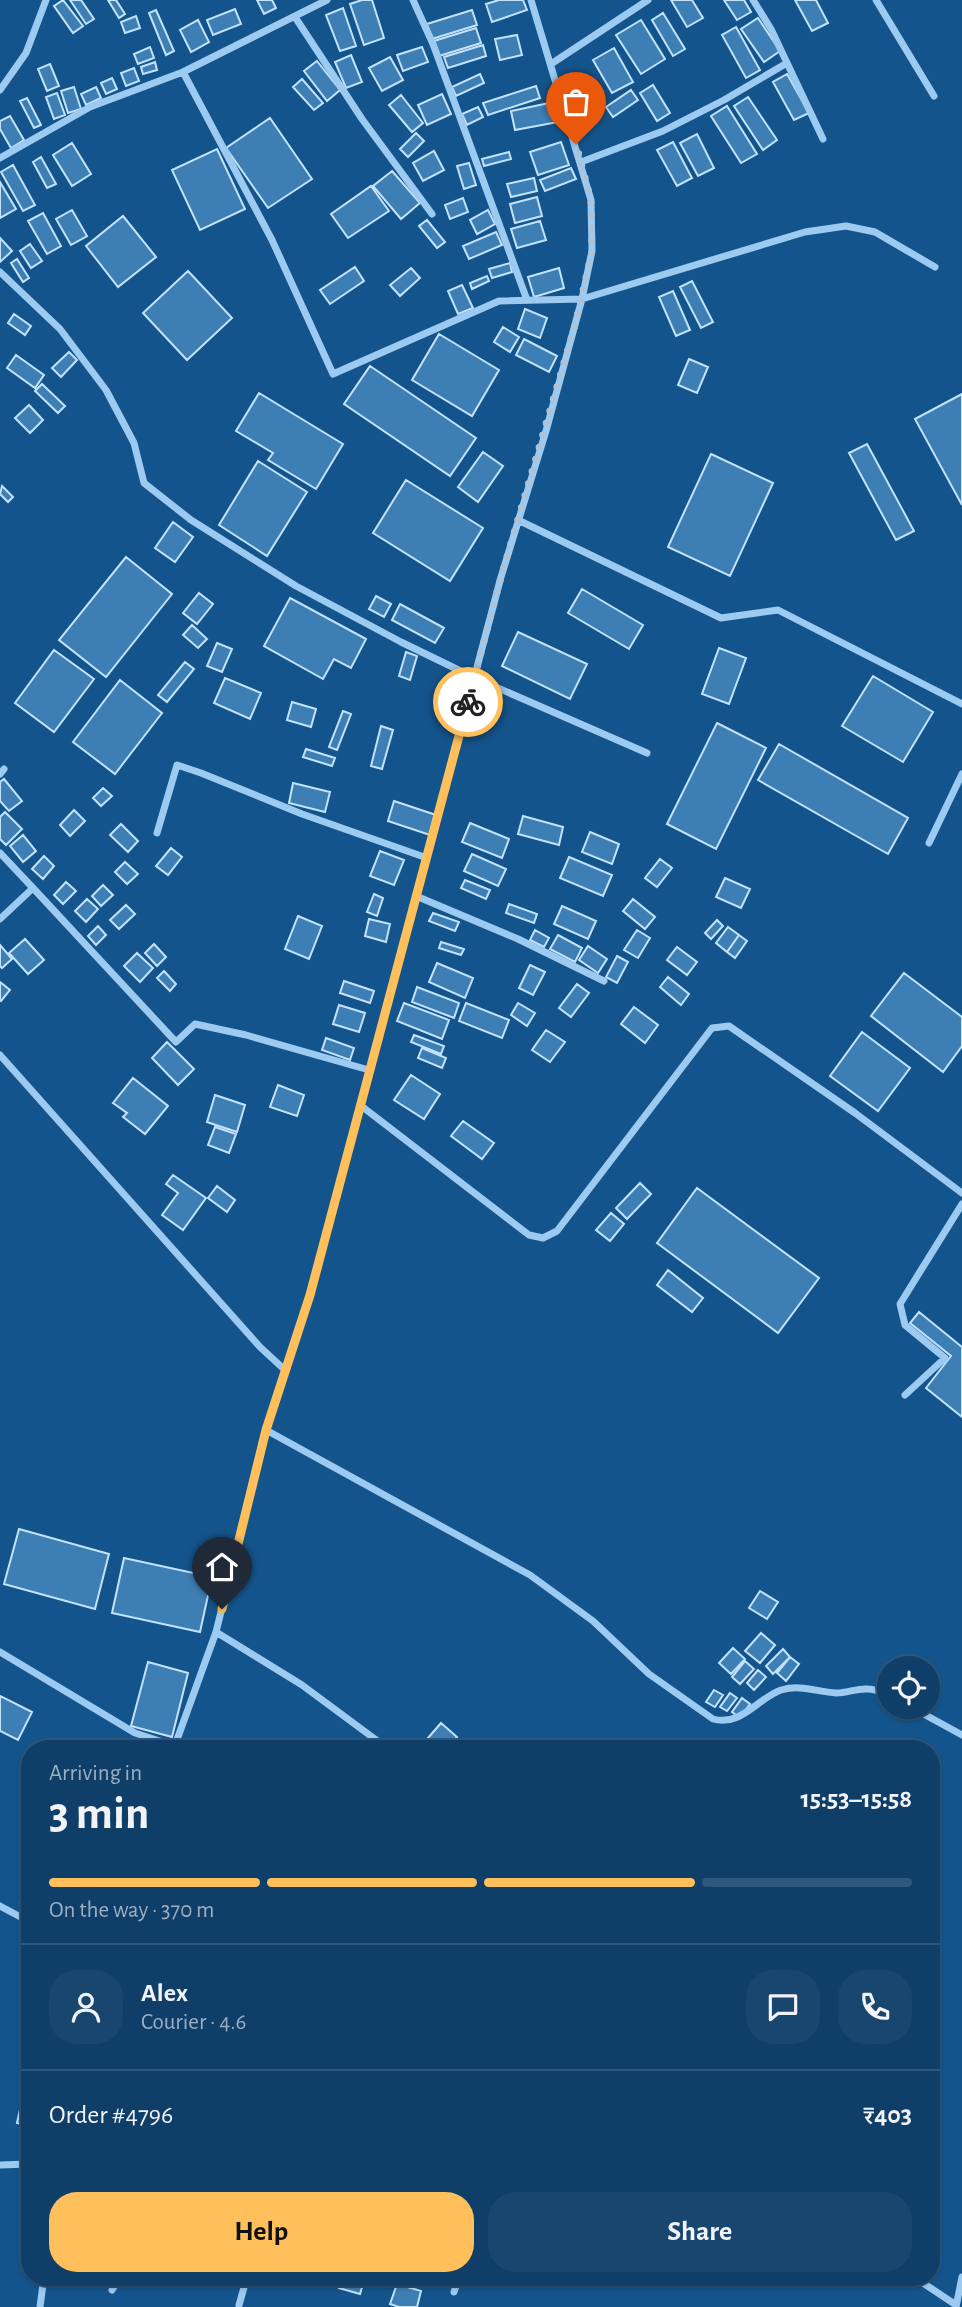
<!DOCTYPE html>
<html lang="en">
<head>
<meta charset="utf-8">
<style>
  :root { --surface:#0f3f69; --page:#18466f; --text:#f1f3f6; --muted:#9bafc0; --line:#2f587d; --accent:#ffc05c }
  body { margin:0; font-family:"Alegreya Sans",sans-serif; background:var(--page); color:var(--text); height:100vh; display:flex; flex-direction:column; font-size:26px; white-space:nowrap }
  * { box-sizing:border-box; margin:0 }
  p { font-size:23px; color:var(--muted) }
  .icon { flex:none; width:38px; height:38px; fill:none; stroke:currentColor; stroke-width:2; stroke-linecap:round; stroke-linejoin:round }
  .map { position:relative; flex:1; overflow:hidden }
  .side { position:absolute; left:21px; top:1740px; width:919px; height:546px; display:flex; flex-direction:column; background:var(--surface); border-radius:28px; box-shadow:0 2px 5px #0004,0 0 0 2px var(--line) }
  .side>* { flex:none }
  .buttons { position:absolute; left:877px; top:1656px; display:grid; gap:14px }
  .buttons a { display:grid; place-items:center; width:63px; height:63px; border-radius:50%; background:var(--surface); box-shadow:0 2px 5px #0004,0 0 0 2px var(--line); font-size:35px }
  .pin { position:absolute; display:grid; place-items:center; width:60px; height:60px; color:#fff; margin:-72px -30px; border-radius:50% 50% 50% 0; rotate:-45deg; box-shadow:0 0 7px #0007 }
  .pin .icon { rotate:45deg }
  .courier { position:absolute; display:grid; place-items:center; width:70px; height:70px; margin:-35px; border:5px solid #ffc05c; border-radius:50%; background:#fff; color:#222; box-shadow:0 2px 9px #0007 }
  .headline em { font-style:normal; font-weight:600 }
  .headline div { display:flex; flex-direction:column-reverse }
  .headline { display:flex; align-items:center; justify-content:space-between; height:119px; padding:0 28px }
  h1 { font-size:46px; font-weight:600; line-height:52px }
  .bar { display:grid; grid-template-columns:repeat(4,1fr); gap:10px 7px; align-content:center; height:84px; padding:0 28px }
  .bar i { height:9px; border-radius:5px; background:var(--line) }
  .bar .on { background:var(--accent) }
  .bar p { grid-column:span 4 }
  .line { display:flex; align-items:center; gap:18px; padding:0 28px; border-top:2px solid var(--line) }
  .line div { flex:1 }
  .round { display:grid; place-items:center; flex:none; width:74px; height:74px; border-radius:28px; background:var(--page) }
  .cta { display:flex; gap:14px; margin-top:auto; padding:14px 28px }
  .cta a { flex:1; height:80px; border-radius:28px; background:var(--accent); color:#111; font-size:28px; font-weight:600; line-height:80px; text-align:center }
  .cta a+a { background:var(--page); color:var(--text) }
  .map>svg:first-child { display:block }
  .building { fill:#3d7eb5; stroke:#c3e2fc; stroke-width:2 }
  .lines { fill:none; stroke-linecap:round; stroke-linejoin:round }
  .minor { stroke:#9ccaf0; stroke-width:7 }
  .done { stroke:#adc3d7; stroke-width:7; stroke-dasharray:0 12.6 }
  .route { stroke:#ffc05c; stroke-width:9 }
</style>
</head>
<body>
<div class="map">
<svg width="962" height="2307" viewBox="0 0 962 2307">
  <rect width="100%" height="100%" fill="#14548c"/>
  <path class="building" d="M 63,0 L 83,26 L 73,33 L 54,6 Z
    M 70,0 L 81,0 L 94,19 L 86,24 Z
    M 108,0 L 116,0 L 125,14 L 119,18 Z
    M 257,0 L 272,0 L 276,8 L 264,14 Z
    M 362,0 L 372,0 L 384,38 L 364,45 L 350,4 Z
    M 499,0 L 523,0 L 527,10 L 492,22 L 486,4 Z
    M 671,0 L 692,0 L 703,18 L 687,27 Z
    M 724,0 L 744,0 L 751,12 L 737,20 Z
    M 795,0 L 816,0 L 828,23 L 812,31 Z
    M 343,8 L 356,46 L 340,51 L 326,15 Z
    M 235,9 L 241,24 L 213,35 L 207,20 Z
    M 156,10 L 174,51 L 166,55 L 149,13 Z
    M 472,10 L 477,25 L 432,39 L 427,24 Z
    M 663,13 L 685,49 L 673,56 L 652,20 Z
    M 136,16 L 140,28 L 125,33 L 121,22 Z
    M 758,18 L 780,51 L 764,62 L 741,29 Z
    M 198,20 L 209,42 L 191,52 L 180,30 Z
    M 641,20 L 665,59 L 641,74 L 616,35 Z
    M 736,27 L 760,70 L 746,78 L 722,35 Z
    M 476,28 L 481,43 L 439,56 L 434,41 Z
    M 517,35 L 522,55 L 500,60 L 495,39 Z
    M 483,45 L 486,56 L 448,68 L 444,57 Z
    M 150,47 L 154,58 L 138,64 L 134,54 Z
    M 422,47 L 428,62 L 403,71 L 397,55 Z
    M 614,48 L 633,82 L 612,93 L 593,60 Z
    M 351,55 L 362,82 L 346,88 L 335,62 Z
    M 390,57 L 403,80 L 382,91 L 369,68 Z
    M 317,61 L 340,90 L 327,101 L 304,71 Z
    M 155,62 L 157,70 L 143,74 L 141,67 Z
    M 50,64 L 59,86 L 47,91 L 38,69 Z
    M 134,68 L 139,81 L 126,86 L 121,73 Z
    M 480,74 L 484,83 L 456,96 L 452,87 Z
    M 787,74 L 809,113 L 794,120 L 773,82 Z
    M 112,78 L 117,89 L 106,94 L 101,83 Z
    M 302,79 L 323,103 L 314,110 L 293,87 Z
    M 653,85 L 670,113 L 657,121 L 640,93 Z
    M 536,86 L 540,98 L 488,115 L 483,103 Z
    M 74,87 L 81,109 L 68,113 L 61,91 Z
    M 96,87 L 101,98 L 86,105 L 81,94 Z
    M 631,90 L 638,100 L 613,117 L 606,107 Z
    M 57,93 L 65,115 L 54,119 L 46,97 Z
    M 442,94 L 451,114 L 427,125 L 418,105 Z
    M 401,95 L 423,123 L 412,132 L 389,105 Z
    M 748,97 L 777,140 L 763,150 L 734,106 Z
    M 27,98 L 41,125 L 34,128 L 20,101 Z
    M 554,102 L 558,122 L 515,130 L 511,111 Z
    M 727,106 L 757,154 L 741,163 L 711,116 Z
    M 478,107 L 483,117 L 467,125 L 462,114 Z
    M 10,116 L 24,140 L 11,148 L 0,129 L 0,121 Z
    M 270,118 L 312,179 L 268,208 L 226,148 Z
    M 416,133 L 424,141 L 408,157 L 400,149 Z
    M 697,134 L 714,168 L 698,176 L 680,143 Z
    M 561,142 L 569,165 L 538,175 L 530,152 Z
    M 673,142 L 692,178 L 677,186 L 657,150 Z
    M 72,143 L 91,174 L 72,186 L 53,155 Z
    M 217,149 L 245,209 L 200,230 L 172,170 Z
    M 434,151 L 444,170 L 423,181 L 413,163 Z
    M 509,152 L 511,159 L 484,166 L 482,159 Z
    M 41,157 L 56,184 L 47,188 L 33,162 Z
    M 469,163 L 476,185 L 464,189 L 457,166 Z
    M 13,165 L 35,205 L 23,211 L 1,172 Z
    M 571,168 L 576,179 L 545,191 L 540,180 Z
    M 392,171 L 420,203 L 401,219 L 373,186 Z
    M 534,178 L 537,191 L 511,197 L 507,184 Z
    M 0,182 L 16,209 L 0,218 Z
    M 371,186 L 389,211 L 348,238 L 331,214 Z
    M 537,197 L 542,216 L 515,223 L 510,204 Z
    M 463,198 L 468,212 L 450,219 L 445,205 Z
    M 72,210 L 87,236 L 71,245 L 56,219 Z
    M 488,210 L 495,224 L 477,234 L 470,220 Z
    M 43,213 L 61,246 L 47,254 L 28,221 Z
    M 123,216 L 156,257 L 118,287 L 86,246 Z
    M 427,220 L 445,242 L 437,248 L 419,226 Z
    M 540,221 L 546,240 L 517,248 L 511,229 Z
    M 496,232 L 502,245 L 469,259 L 463,246 Z
    M 0,238 L 12,251 L 0,262 Z
    M 30,244 L 42,261 L 31,268 L 20,251 Z
    M 17,259 L 29,278 L 23,282 L 11,263 Z
    M 510,263 L 512,272 L 492,278 L 489,269 Z
    M 355,267 L 364,281 L 330,304 L 320,290 Z
    M 411,268 L 420,278 L 400,296 L 390,285 Z
    M 559,268 L 564,288 L 534,297 L 528,277 Z
    M 188,271 L 232,318 L 187,360 L 143,313 Z
    M 487,276 L 489,281 L 472,289 L 470,283 Z
    M 692,281 L 713,322 L 701,328 L 680,287 Z
    M 462,285 L 473,308 L 458,314 L 448,291 Z
    M 673,291 L 690,330 L 676,336 L 659,297 Z
    M 525,309 L 547,318 L 540,338 L 518,329 Z
    M 14,314 L 31,326 L 25,335 L 8,323 Z
    M 503,327 L 519,337 L 510,352 L 494,342 Z
    M 439,334 L 499,370 L 472,416 L 412,380 Z
    M 524,339 L 557,356 L 549,372 L 516,355 Z
    M 69,352 L 77,360 L 61,377 L 52,368 Z
    M 16,355 L 44,375 L 35,388 L 7,368 Z
    M 689,359 L 708,367 L 697,393 L 678,385 Z
    M 370,366 L 476,438 L 450,476 L 344,404 Z
    M 42,384 L 65,406 L 58,413 L 35,391 Z
    M 259,393 L 343,444 L 316,489 L 268,460 L 273,453 L 236,431 Z
    M 962,394 L 962,505 L 915,419 Z
    M 29,405 L 43,420 L 30,433 L 15,418 Z
    M 867,444 L 914,531 L 896,540 L 849,453 Z
    M 483,452 L 503,466 L 478,502 L 458,487 Z
    M 711,454 L 773,483 L 730,576 L 668,547 Z
    M 258,461 L 307,492 L 267,556 L 219,525 Z
    M 406,480 L 483,528 L 450,581 L 373,533 Z
    M 2,486 L 13,497 L 8,502 L 0,494 Z
    M 173,522 L 193,537 L 175,562 L 155,548 Z
    M 126,557 L 172,594 L 106,677 L 59,640 Z
    M 582,589 L 643,625 L 629,649 L 568,613 Z
    M 199,593 L 213,604 L 197,624 L 183,613 Z
    M 376,596 L 391,604 L 384,617 L 369,609 Z
    M 290,598 L 366,639 L 351,668 L 334,659 L 323,679 L 264,646 Z
    M 400,604 L 444,628 L 435,643 L 392,620 Z
    M 192,625 L 207,639 L 198,648 L 183,635 Z
    M 518,632 L 587,664 L 570,699 L 502,666 Z
    M 217,643 L 232,649 L 222,672 L 207,666 Z
    M 719,648 L 746,658 L 729,704 L 702,694 Z
    M 54,650 L 94,679 L 54,732 L 15,703 Z
    M 406,652 L 417,656 L 410,680 L 399,676 Z
    M 185,662 L 194,669 L 167,702 L 158,695 Z
    M 873,676 L 933,712 L 903,762 L 842,726 Z
    M 225,678 L 261,693 L 250,719 L 214,703 Z
    M 120,680 L 162,713 L 115,774 L 73,742 Z
    M 292,702 L 316,709 L 311,727 L 287,720 Z
    M 343,711 L 351,714 L 337,750 L 329,747 Z
    M 717,723 L 766,748 L 716,849 L 667,824 Z
    M 381,726 L 393,730 L 382,769 L 371,766 Z
    M 779,744 L 908,818 L 888,854 L 758,780 Z
    M 306,749 L 335,758 L 332,766 L 303,757 Z
    M 4,779 L 22,801 L 9,811 L 0,801 L 0,782 Z
    M 293,783 L 330,792 L 325,812 L 289,803 Z
    M 103,788 L 112,796 L 101,806 L 93,798 Z
    M 394,801 L 439,816 L 433,836 L 388,821 Z
    M 74,810 L 85,821 L 70,836 L 60,825 Z
    M 5,812 L 22,829 L 6,845 L 0,839 L 0,817 Z
    M 523,816 L 563,827 L 559,845 L 518,834 Z
    M 470,823 L 509,839 L 502,858 L 462,842 Z
    M 121,824 L 138,841 L 128,852 L 110,835 Z
    M 590,832 L 619,844 L 612,864 L 582,852 Z
    M 23,835 L 36,851 L 23,862 L 10,846 Z
    M 171,848 L 182,857 L 168,875 L 156,866 Z
    M 380,851 L 404,860 L 394,885 L 370,876 Z
    M 472,854 L 506,869 L 498,886 L 464,871 Z
    M 44,856 L 54,866 L 43,879 L 32,869 Z
    M 569,857 L 612,875 L 603,896 L 560,878 Z
    M 660,859 L 672,868 L 657,887 L 645,878 Z
    M 125,862 L 138,874 L 127,884 L 115,872 Z
    M 725,878 L 750,889 L 741,908 L 716,897 Z
    M 465,880 L 490,890 L 486,899 L 461,888 Z
    M 66,882 L 76,891 L 63,904 L 54,895 Z
    M 103,885 L 113,895 L 101,906 L 92,896 Z
    M 374,894 L 383,898 L 377,916 L 367,912 Z
    M 87,899 L 98,909 L 86,922 L 75,911 Z
    M 633,899 L 655,917 L 645,929 L 623,911 Z
    M 509,904 L 537,914 L 534,923 L 506,913 Z
    M 126,905 L 135,914 L 119,929 L 110,920 Z
    M 562,906 L 596,921 L 588,939 L 554,924 Z
    M 433,913 L 459,922 L 455,931 L 429,921 Z
    M 298,916 L 322,926 L 309,959 L 285,949 Z
    M 369,919 L 390,924 L 386,942 L 365,936 Z
    M 717,920 L 723,926 L 711,939 L 705,933 Z
    M 98,926 L 106,935 L 96,945 L 88,936 Z
    M 728,927 L 739,935 L 727,952 L 716,943 Z
    M 535,930 L 549,938 L 544,947 L 530,940 Z
    M 637,930 L 650,938 L 638,958 L 624,950 Z
    M 558,935 L 582,948 L 575,962 L 550,949 Z
    M 739,935 L 747,941 L 735,958 L 727,952 Z
    M 25,939 L 44,960 L 28,974 L 9,953 Z
    M 441,942 L 464,949 L 461,955 L 439,948 Z
    M 154,944 L 166,957 L 157,966 L 145,953 Z
    M 0,945 L 12,959 L 2,968 L 0,966 Z
    M 588,946 L 607,959 L 598,973 L 579,960 Z
    M 677,947 L 697,962 L 687,975 L 667,960 Z
    M 137,953 L 153,968 L 140,982 L 124,966 Z
    M 617,956 L 628,962 L 617,983 L 606,977 Z
    M 437,963 L 473,978 L 465,998 L 429,982 Z
    M 530,965 L 545,972 L 533,995 L 519,988 Z
    M 164,971 L 176,984 L 170,991 L 157,978 Z
    M 904,973 L 962,1017 L 962,1046 L 943,1072 L 871,1016 Z
    M 668,977 L 689,994 L 681,1005 L 660,987 Z
    M 344,981 L 374,991 L 370,1003 L 340,993 Z
    M 0,982 L 10,990 L 1,1001 L 0,1000 Z
    M 577,984 L 589,993 L 571,1017 L 559,1008 Z
    M 417,987 L 459,1003 L 454,1018 L 412,1002 Z
    M 404,1003 L 449,1020 L 442,1039 L 397,1021 Z
    M 466,1003 L 509,1020 L 502,1038 L 459,1021 Z
    M 518,1003 L 535,1013 L 527,1026 L 511,1015 Z
    M 339,1005 L 365,1013 L 359,1032 L 333,1024 Z
    M 634,1007 L 658,1025 L 645,1043 L 621,1024 Z
    M 546,1030 L 565,1042 L 550,1062 L 532,1050 Z
    M 862,1032 L 910,1068 L 878,1111 L 830,1076 Z
    M 414,1035 L 444,1046 L 441,1054 L 411,1042 Z
    M 326,1038 L 354,1048 L 350,1060 L 322,1050 Z
    M 167,1042 L 194,1069 L 178,1085 L 152,1058 Z
    M 422,1048 L 446,1058 L 442,1068 L 418,1058 Z
    M 411,1075 L 440,1094 L 424,1119 L 394,1100 Z
    M 133,1078 L 168,1106 L 145,1134 L 123,1117 L 127,1113 L 113,1103 Z
    M 278,1085 L 304,1095 L 297,1116 L 270,1107 Z
    M 215,1095 L 245,1105 L 237,1132 L 207,1122 Z
    M 463,1121 L 494,1143 L 482,1159 L 451,1136 Z
    M 215,1127 L 236,1134 L 229,1153 L 208,1145 Z
    M 173,1175 L 206,1198 L 183,1230 L 162,1215 L 178,1193 L 166,1184 Z
    M 640,1183 L 651,1194 L 627,1219 L 616,1208 Z
    M 217,1186 L 235,1200 L 227,1212 L 208,1198 Z
    M 697,1188 L 819,1278 L 778,1333 L 657,1243 Z
    M 611,1213 L 624,1224 L 610,1241 L 596,1230 Z
    M 668,1270 L 703,1298 L 692,1312 L 657,1285 Z
    M 919,1312 L 962,1347 L 962,1417 L 926,1388 L 951,1356 L 910,1323 Z
    M 19,1529 L 109,1554 L 95,1609 L 4,1584 Z
    M 124,1558 L 212,1577 L 200,1632 L 112,1613 Z
    M 760,1591 L 778,1602 L 767,1619 L 749,1608 Z
    M 761,1633 L 775,1645 L 760,1663 L 745,1651 Z
    M 733,1648 L 745,1659 L 731,1674 L 719,1663 Z
    M 783,1649 L 790,1657 L 773,1674 L 766,1666 Z
    M 790,1657 L 799,1664 L 786,1681 L 777,1673 Z
    M 745,1661 L 754,1669 L 740,1684 L 732,1677 Z
    M 148,1662 L 188,1673 L 172,1737 L 131,1726 Z
    M 758,1670 L 766,1677 L 754,1690 L 747,1683 Z
    M 714,1690 L 723,1695 L 715,1707 L 706,1702 Z
    M 730,1693 L 737,1698 L 727,1711 L 720,1707 Z
    M 0,1696 L 32,1712 L 18,1740 L 0,1731 Z
    M 742,1698 L 750,1704 L 740,1718 L 732,1712 Z
    M 441,1723 L 457,1737 L 447,1748 L 439,1748 L 428,1738 Z
    M 30,1888 L 30,1909 L 20,1903 Z
    M 27,2065 L 30,2065 L 30,2094 L 22,2092 Z
    M 23,2096 L 30,2097 L 30,2126 L 17,2123 Z
    M 343,2277 L 365,2277 L 360,2294 L 339,2288 Z
    M 448,2277 L 469,2277 L 466,2287 L 447,2281 Z
    M 397,2284 L 421,2291 L 417,2307 L 399,2307 L 390,2304 Z"/>
  <g class="lines">
    <path class="minor" d="M 327,0 L 183,72 L 272,240 L 333,374 L 499,301 L 582,299 L 805,232 L 846,226 L 875,232 L 935,267
      M 413,0 L 433,44 L 527,300
      M 753,0 L 771,29 L 823,139
      M 876,0 L 934,96
      M 295,17 L 362,119 L 432,214
      M 551,64 L 648,0
      M 0,90 L 26,53 L 46,0
      M 0,158 L 90,107 L 183,72
      M 581,162 L 663,131 L 724,100 L 787,63
      M 0,272 L 60,329 L 106,390 L 134,443 L 144,483 L 191,520 L 296,586 L 401,642 L 475,678 L 647,753
      M 518,520 L 721,618 L 778,610 L 962,704
      M 0,774 L 4,769
      M 157,833 L 177,765 L 201,773 L 302,814 L 427,858
      M 929,843 L 962,774
      M 0,853 L 33,888
      M 416,896 L 518,939 L 604,981
      M 0,919 L 33,888 L 176,1042 L 195,1024 L 246,1035 L 369,1070
      M 0,1055 L 260,1347 L 286,1371
      M 360,1105 L 529,1235 L 543,1238 L 557,1231 L 712,1028 L 729,1026 L 855,1113 L 962,1193
      M 905,1395 L 945,1358 L 905,1325 L 900,1304 L 962,1204
      M 266,1430 L 530,1575 L 593,1621 L 649,1674 L 713,1719 C 741,1727 758,1698 781,1690 C 801,1684 817,1692 836,1693 C 847,1693 858,1688 868,1689 C 876,1689 882,1693 889,1696
      M 216,1632 L 302,1685 L 387,1748
      M 0,1652 L 135,1733 L 175,1746
      M 909,1706 L 962,1735
      M 174,1748 L 216,1632 L 266,1430 L 310,1295 L 501,577 L 546,431 L 582,299 L 592,251 L 591,200 L 531,0
      M 0,1906 L 30,1922
      M 0,2165 L 30,2164
      M 914,2277 L 956,2305
      M 112,2290 L 120,2277
      M 454,2292 L 459,2277
      M 239,2305 L 247,2277
      M 40,2307 L 44,2277
      M 956,2307 L 962,2277"/>
  </g>
  <g class="lines">
    <path class="done" d="M 468,702 L 501,577 L 575,325 L 592,251 L 591,200 L 576,144"/>
    <path class="route" d="M 222,1609 L 266,1430 L 310,1295 L 468,702"/>
  </g>
</svg>
<div class="buttons">
<a><svg class="icon" aria-label="locate" viewBox="0 0 24 24"><circle cx="12" cy="12" r="6"/><path d="M12 2v4M12 18v4M2 12h4M18 12h4"/></svg></a>
</div>
<div class="pin" style="left:576px;top:144px;background:#ea580c"><svg class="icon" aria-label="bag" viewBox="0 0 24 24"><path d="M5 8h14l-1 12H6zM9 8a3 3 0 0 1 6 0"/></svg></div>
<div class="pin" style="left:222px;top:1609px;background:#1f2937"><svg class="icon" aria-label="home" viewBox="0 0 24 24"><path d="M3 11l9-7 9 7M6 9v11h12V9"/></svg></div>
<div class="courier" style="left:468px;top:702px"><svg class="icon" aria-label="bike" viewBox="0 0 24 24"><circle cx="6" cy="16" r="4"/><circle cx="18" cy="16" r="4"/><path d="M6 16l4-8h5l3 8M10 8l3 8H6M13 5h3"/></svg></div>
<section class="side">
<div class="headline"><div><h1>3 min</h1><p>Arriving in</p></div><em>15:53–15:58</em></div>
<div class="bar"><i class="on"></i><i class="on"></i><i class="on"></i><i></i><p>On the way · 370 m</p></div>
<div class="line" style="height:126px"><a class="round"><svg class="icon" aria-label="person" viewBox="0 0 24 24"><circle cx="12" cy="8" r="4"/><path d="M4 21q1-7 8-7t8 7"/></svg></a><div><b>Alex</b><p>Courier · 4.6</p></div><a class="round"><svg class="icon" aria-label="chat" viewBox="0 0 24 24"><path d="M4 5h16v11H9l-5 4z"/></svg></a><a class="round"><svg class="icon" aria-label="phone" viewBox="0 0 24 24"><path d="M5 4h4l2 5-3 2q2 4 5 5l2-3 5 2v4C11 20 4 13 5 4z"/></svg></a></div>
<div class="line" style="height:91px"><div>Order #4796</div><b>₹403</b></div>
<div class="cta"><a>Help</a><a>Share</a></div>
</section>
</div>
</body>
</html>
